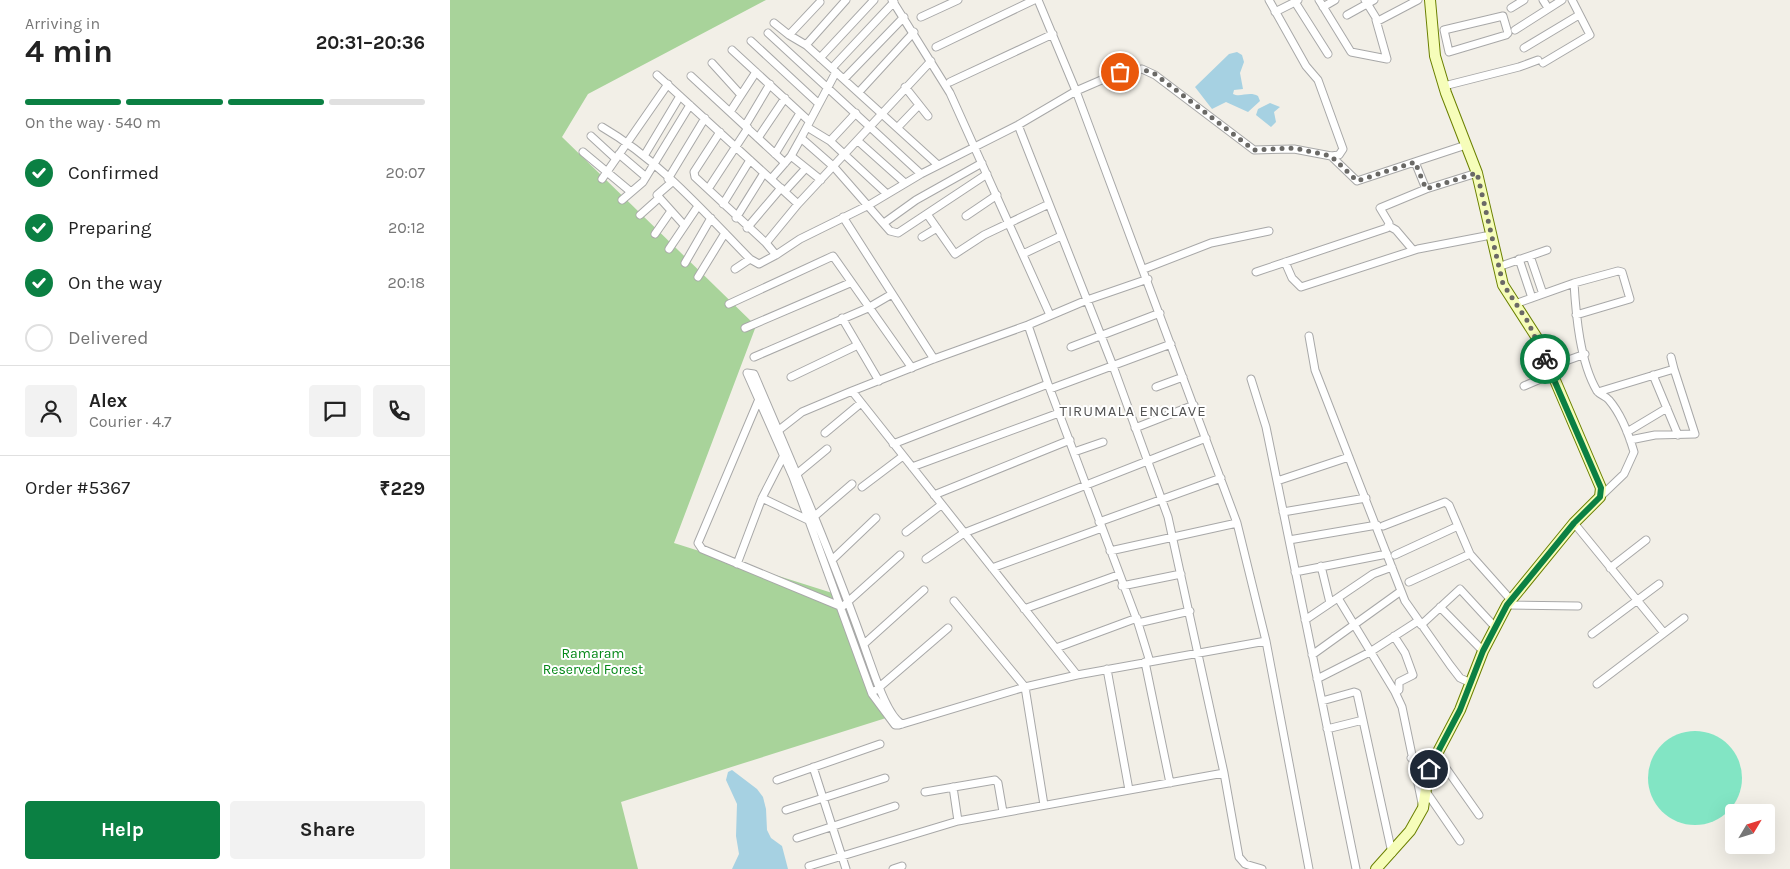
<!DOCTYPE html>
<html lang="en">
<head>
<meta charset="utf-8">
<style>
  :root { --surface:#fff; --page:#f2f2f2; --text:#222; --muted:#767676; --line:#e0e0e0; --accent:#0b8043 }
  body { margin:0; font-family:Karla,sans-serif; background:var(--page); color:var(--text); height:100vh; display:flex; flex-direction:column; font-size:19px; white-space:nowrap }
  * { box-sizing:border-box; margin:0 }
  p { font-size:16px; color:var(--muted) }
  .icon { flex:none; width:28px; height:28px; fill:none; stroke:currentColor; stroke-width:2; stroke-linecap:round; stroke-linejoin:round }
  .map { position:relative; flex:1; overflow:hidden }
  .panel { display:flex; flex-direction:column; background:var(--surface); width:450px }
  .panel>* { flex:none }
  .needle { width:32px; rotate:52deg }
  .fabs { position:absolute; left:1275px; top:804px; display:grid; gap:10px }
  .fabs a { display:grid; place-items:center; width:50px; height:50px; border-radius:5px; background:var(--surface); box-shadow:0 5px 20px #0002; font-size:25px }
  .pin { position:absolute; display:grid; place-items:center; width:42px; height:42px; color:#fff; margin:-21px; border:2px solid #fff; border-radius:50%; box-shadow:0 1px 5px #0007 }
  .courier { position:absolute; display:grid; place-items:center; width:50px; height:50px; margin:-25px; border:4px solid #0b8043; border-radius:50%; background:#fff; color:#222; box-shadow:0 1px 6px #0007 }
  .overview em { font-style:normal; font-weight:700 }
  .overview div { display:flex; flex-direction:column-reverse }
  .overview { display:flex; align-items:center; justify-content:space-between; height:85px; padding:0 25px }
  h1 { font-size:32px; font-weight:700; line-height:38px }
  .bar { display:grid; grid-template-columns:repeat(4,1fr); gap:8px 5px; align-content:center; height:60px; padding:0 25px }
  .bar i { height:6px; border-radius:4px; background:var(--line) }
  .bar .active { background:var(--accent) }
  .bar p { grid-column:span 4 }
  .line { display:flex; align-items:center; gap:12px; padding:0 25px; border-top:1px solid var(--line) }
  .line div { flex:1 }
  .round { display:grid; place-items:center; flex:none; width:52px; height:52px; border-radius:5px; background:var(--page) }
  ol { padding:0 25px; list-style:none }
  li { display:flex; align-items:center; gap:15px; height:55px }
  li p { margin-inline-start:auto }
  li .icon { padding:5px; border-radius:50%; background:var(--accent); color:#fff; stroke-width:4 }
  li:last-child { color:var(--muted) }
  li i { width:28px; height:28px; border:2px solid var(--line); border-radius:50% }
  .primary-button { display:flex; gap:10px; margin-top:auto; padding:10px 25px }
  .primary-button a { flex:1; height:58px; border-radius:5px; background:var(--accent); color:#fff; font-size:20px; font-weight:700; line-height:58px; text-align:center }
  .primary-button a+a { background:var(--page); color:var(--text) }
  main { display:flex; flex:1; min-height:0 }
  .map>svg:first-child { display:block }
  .forest { fill:#a8d39a }
  .pitch { fill:#82e5c4 }
  .water { fill:#a6d1e2 }
  .lines { fill:none; stroke-linecap:round; stroke-linejoin:round }
  .street-casing { stroke:#a8a8a8; stroke-width:9 }
  .secondary-casing { stroke:#6b8000; stroke-width:12 }
  .street { stroke:#fff; stroke-width:7 }
  .secondary { stroke:#f6fdba; stroke-width:10 }
  .done { stroke:#6a6966; stroke-width:5; stroke-dasharray:0 9 }
  .route { stroke:#0b8043; stroke-width:6 }
  .labels { text-anchor:middle; stroke-width:4; stroke-linejoin:round; paint-order:stroke }
  .park-label { font-size:14px; fill:#058918; stroke:#fff }
  .neighbourhood-label { font-size:15px; letter-spacing:1px; fill:#545454; stroke:#fff }
</style>
</head>
<body>
<main>
<section class="panel">
<div class="overview"><div><h1>4 min</h1><p>Arriving in</p></div><em>20:31–20:36</em></div>
<div class="bar"><i class="active"></i><i class="active"></i><i class="active"></i><i></i><p>On the way · 540 m</p></div>
<ol>
<li><svg class="icon" aria-label="check" viewBox="0 0 24 24"><path d="M5 12l5 5 9-10"/></svg>Confirmed<p>20:07</p></li>
<li><svg class="icon" aria-label="check" viewBox="0 0 24 24"><path d="M5 12l5 5 9-10"/></svg>Preparing<p>20:12</p></li>
<li><svg class="icon" aria-label="check" viewBox="0 0 24 24"><path d="M5 12l5 5 9-10"/></svg>On the way<p>20:18</p></li>
<li><i></i>Delivered</li>
</ol>
<div class="line" style="height:90px"><a class="round"><svg class="icon" aria-label="person" viewBox="0 0 24 24"><circle cx="12" cy="8" r="4"/><path d="M4 21q1-7 8-7t8 7"/></svg></a><div><b>Alex</b><p>Courier · 4.7</p></div><a class="round"><svg class="icon" aria-label="chat" viewBox="0 0 24 24"><path d="M4 5h16v11H9l-5 4z"/></svg></a><a class="round"><svg class="icon" aria-label="phone" viewBox="0 0 24 24"><path d="M5 4h4l2 5-3 2q2 4 5 5l2-3 5 2v4C11 20 4 13 5 4z"/></svg></a></div>
<div class="line" style="height:65px"><div>Order #5367</div><b>₹229</b></div>
<div class="primary-button"><a>Help</a><a>Share</a></div>
</section>
<div class="map">
<svg width="1340" height="869" viewBox="0 0 1340 869">
  <rect width="100%" height="100%" fill="#f2efe7"/>
  <path class="forest" d="M 0,0 L 316,0 L 138,94 L 112,137 L 306,326 L 224,543 L 398,598 L 436,718 L 171,802 L 188,869 L 0,869 Z"/>
  <path class="pitch" d="M1198 778a47 47 0 1 1 94 0a47 47 0 1 1-94 0Z"/>
  <path class="water" d="M 787,52 L 792,55 L 794,62 L 790,73 L 793,89 L 784,90 L 783,94 C 790,98 799,91 808,96 L 810,101 L 798,112 L 776,102 L 762,109 L 745,87 L 779,54 Z
    M 820,103 L 830,107 L 824,112 L 826,122 L 821,127 L 806,115 L 808,109 Z
    M 282,770 L 307,789 L 313,797 L 316,809 L 317,830 L 321,838 L 332,846 L 338,869 L 282,869 L 289,854 L 286,836 L 287,804 L 276,780 L 278,772 Z"/>
  <g class="lines">
    <defs>
      <path id="street" d="M 442,0 L 500,93 L 600,315
        M 588,0 L 626,91 L 787,523 L 816,641 L 859,869
        M 848,0 L 845,2 L 878,54
        M 869,0 L 901,52 L 937,59 L 926,20
        M 915,0 L 928,21 L 968,0
        M 1093,0 L 1098,8
        M 370,2 L 339,35 L 356,45 L 488,165
        M 873,7 L 885,0
        M 1061,8 L 1074,0
        M 825,12 L 845,2
        M 897,15 L 924,0
        M 1053,16 L 1058,33 L 1056,35 L 999,52 L 994,30 Z
        M 471,17 L 508,0
        M 324,23 L 339,35
        M 1065,30 L 1112,0
        M 318,33 L 471,174
        M 301,41 L 369,104
        M 356,45 L 396,0
        M 486,47 L 584,0
        M 1074,48 L 1129,15
        M 282,50 L 359,121
        M 370,58 L 424,0
        M 262,63 L 291,95
        M 1093,63 L 1140,35 L 1122,0
        M 382,68 L 444,2
        M 386,72 L 351,138 L 384,167 L 440,231 L 448,233 L 537,174
        M 207,75 L 348,204
        M 241,76 L 335,163
        M 394,79 L 454,17
        M 500,82 L 603,34
        M 994,86 L 1069,67 L 1088,60
        M 455,87 L 478,116
        M 409,92 L 464,32
        M 280,112 L 306,72
        M 568,125 L 663,366 L 718,517 L 774,773 L 789,857 L 795,864 L 812,869
        M 295,126 L 320,84
        M 152,127 C 209,160 255,213 300,259
        M 357,127 L 380,141 L 437,194
        M 448,127 L 469,105
        M 270,132 L 244,172 L 245,177 L 316,243
        M 141,136 L 166,159
        M 308,138 L 335,98
        M 380,141 L 406,113
        M 408,141 L 455,183
        M 133,152 L 181,192
        M 169,154 L 196,177
        M 325,154 L 350,113
        M 194,156 L 230,96
        M 341,156 L 371,180
        M 881,156 L 907,181 L 1016,145
        M 965,162 L 976,189
        M 152,179 L 218,84
        M 218,179 L 255,118
        M 321,179 L 341,156 L 351,138
        M 222,182 L 207,195 L 234,225
        M 258,189 L 298,128
        M 335,191 L 356,168
        M 172,200 L 193,182 L 240,105
        M 273,204 L 300,160
        M 477,214 L 505,254 L 534,235 L 599,204
        M 190,215 L 209,198
        M 516,216 L 547,195
        M 393,217 L 484,359
        M 286,218 L 314,173
        M 434,223 L 466,200 L 532,163
        M 939,226 L 946,230 L 963,250
        M 297,228 L 331,188
        M 205,234 L 221,211
        M 472,237 L 487,228
        M 219,249 L 248,206
        M 573,254 L 611,236
        M 326,255 L 350,239 L 419,205 L 471,174 L 568,125 L 626,91 L 670,72 L 692,69 L 705,75 L 804,150 L 844,149 L 881,156 L 889,155 L 893,149 L 868,80 L 856,66 L 819,0
        M 1080,256 L 1093,294
        M 1069,259 L 1082,298
        M 835,262 L 842,278 L 851,287 L 968,249 L 1041,235
        M 235,263 L 261,218
        M 1048,267 L 1097,250
        M 285,269 L 300,259 L 309,264 L 326,255 L 316,243 L 348,204 L 481,61
        M 694,269 L 761,243 L 819,231
        M 806,272 L 937,228 L 939,223 L 930,208 L 976,189 L 1027,173
        M 248,277 L 275,233
        M 1124,283 C 1126,316 1130,362 1147,391 C 1150,395 1156,396 1159,400 C 1171,414 1179,435 1184,452 L 1174,474 L 1150,497
        M 279,304 L 383,256 L 462,368
        M 1065,304 L 1124,283 L 1168,271 L 1172,272 L 1180,299 L 1126,315
        M 392,318 L 429,381
        M 578,325 L 598,384 L 688,623 L 700,662
        M 295,328 L 400,283
        M 859,336 L 865,370 L 955,601 L 1000,665 L 1010,678 L 1021,683
        M 621,347 L 710,313
        M 304,357 L 418,308 L 442,294
        M 1221,357 L 1224,369
        M 1099,367 L 1135,354
        M 1203,375 L 1228,435
        M 341,377 L 408,345
        M 801,379 L 816,427 L 906,869
        M 1074,386 L 1102,374
        M 706,387 L 733,377
        M 600,389 L 721,344
        M 402,391 L 627,675
        M 1148,392 L 1224,369 L 1245,434 L 1205,435 L 1180,440
        M 309,399 L 248,543 L 252,549 L 392,607 L 450,555
        M 685,428 L 744,405
        M 329,430 L 352,412 L 402,391 L 481,360 L 578,325 L 637,300 L 698,279
        M 1177,432 L 1217,408
        M 375,433 L 411,403
        M 443,444 L 598,384
        M 624,452 L 653,442
        M 462,467 L 609,413
        M 348,473 L 377,449
        M 827,481 L 899,457
        M 412,487 L 453,456
        M 484,495 L 620,440
        M 312,498 L 358,520
        M 833,512 L 916,498
        M 366,515 L 402,484
        M 649,522 L 771,478
        M 1124,523 L 1214,633
        M 933,526 L 995,502 L 999,505 L 1020,554 L 1061,600
        M 456,532 L 491,505
        M 839,540 L 927,525
        M 660,551 L 787,523
        M 945,555 L 1008,526
        M 383,559 L 426,518
        M 476,559 L 514,533 L 756,438
        M 287,564 L 312,498 L 333,457
        M 871,566 L 880,603
        M 542,568 L 652,528
        M 1160,568 L 1196,540
        M 845,572 L 937,554
        M 959,582 L 1020,554
        M 672,586 L 731,574
        M 888,598 L 945,692 L 952,707 L 972,803
        M 504,601 L 575,687 L 594,805
        M 1057,605 L 1128,606
        M 990,607 L 1033,651
        M 574,609 L 668,575
        M 855,620 L 923,574 L 942,567
        M 688,623 L 740,611
        M 971,625 L 1010,589 L 1045,627
        M 1142,634 L 1209,584
        M 944,636 L 955,653 L 963,675 L 949,682 L 949,690 L 945,692
        M 414,644 L 474,590
        M 606,648 L 687,618
        M 862,655 L 951,591
        M 695,662 L 720,783
        M 657,669 L 679,790
        M 867,679 L 920,652 L 968,621
        M 1147,684 L 1234,618
        M 426,690 L 498,628
        M 872,701 L 904,692 L 907,693 L 942,853
        M 452,724 C 437,716 424,673 418,657 C 384,560 344,467 304,374 L 297,373 L 343,477 L 422,694 L 445,725 L 449,725 L 575,687 L 627,675 L 816,641
        M 877,729 L 913,720
        M 986,754 L 1029,815
        M 961,758 L 979,769
        M 363,767 L 396,869
        M 327,780 L 430,744
        M 503,787 L 508,821
        M 975,790 L 1010,841
        M 475,792 L 545,780 L 548,783 L 553,812
        M 336,810 L 435,778
        M 347,838 L 445,806
        M 359,866 L 508,821 L 774,773
        M 443,869 L 452,866"/>
      <path id="secondary" d="M 926,869 L 960,831 L 973,808 L 979,769 L 1010,710 L 1033,651 L 1057,605 L 1124,523 L 1150,497 L 1151,488 L 1087,338 L 1053,285 L 1027,173 L 996,93 L 985,56 L 980,0"/>
    </defs>
    <use href="#street" class="street-casing"/>
    <use href="#secondary" class="secondary-casing"/>
    <use href="#street" class="street"/>
    <use href="#secondary" class="secondary"/>
  </g>
  <g class="lines">
    <path class="done" d="M 670,72 L 692,69 L 705,74 L 804,150 L 844,148 L 881,156 L 907,181 L 965,162 L 976,189 L 1027,173 L 1053,284 L 1078,322 L 1095,359"/>
    <path class="route" d="M 979,769 L 1010,710 L 1033,651 L 1057,605 L 1124,523 L 1150,497 L 1151,488 L 1095,359"/>
  </g>
  <g class="labels">
    <g class="park-label">
      <text x="143" y="658">Ramaram<tspan x="143" dy="16">Reserved Forest</tspan></text>
    </g>
    <g class="neighbourhood-label">
      <text x="683" y="416">TIRUMALA ENCLAVE</text>
    </g>
  </g>
</svg>
<div class="fabs">
<a><svg class="needle" viewBox="-14 -14 28 28"><path d="M0-13l5 13h-10z" fill="#e53935"/><path d="M0 13l5-13h-10z" fill="#767676"/></svg></a>
</div>
<div class="pin" style="left:670px;top:72px;background:#ea580c"><svg class="icon" aria-label="bag" viewBox="0 0 24 24"><path d="M5 8h14l-1 12H6zM9 8a3 3 0 0 1 6 0"/></svg></div>
<div class="pin" style="left:979px;top:769px;background:#1f2937"><svg class="icon" aria-label="home" viewBox="0 0 24 24"><path d="M3 11l9-7 9 7M6 9v11h12V9"/></svg></div>
<div class="courier" style="left:1095px;top:359px"><svg class="icon" aria-label="bike" viewBox="0 0 24 24"><circle cx="6" cy="16" r="4"/><circle cx="18" cy="16" r="4"/><path d="M6 16l4-8h5l3 8M10 8l3 8H6M13 5h3"/></svg></div>
</div>
</main>
</body>
</html>
